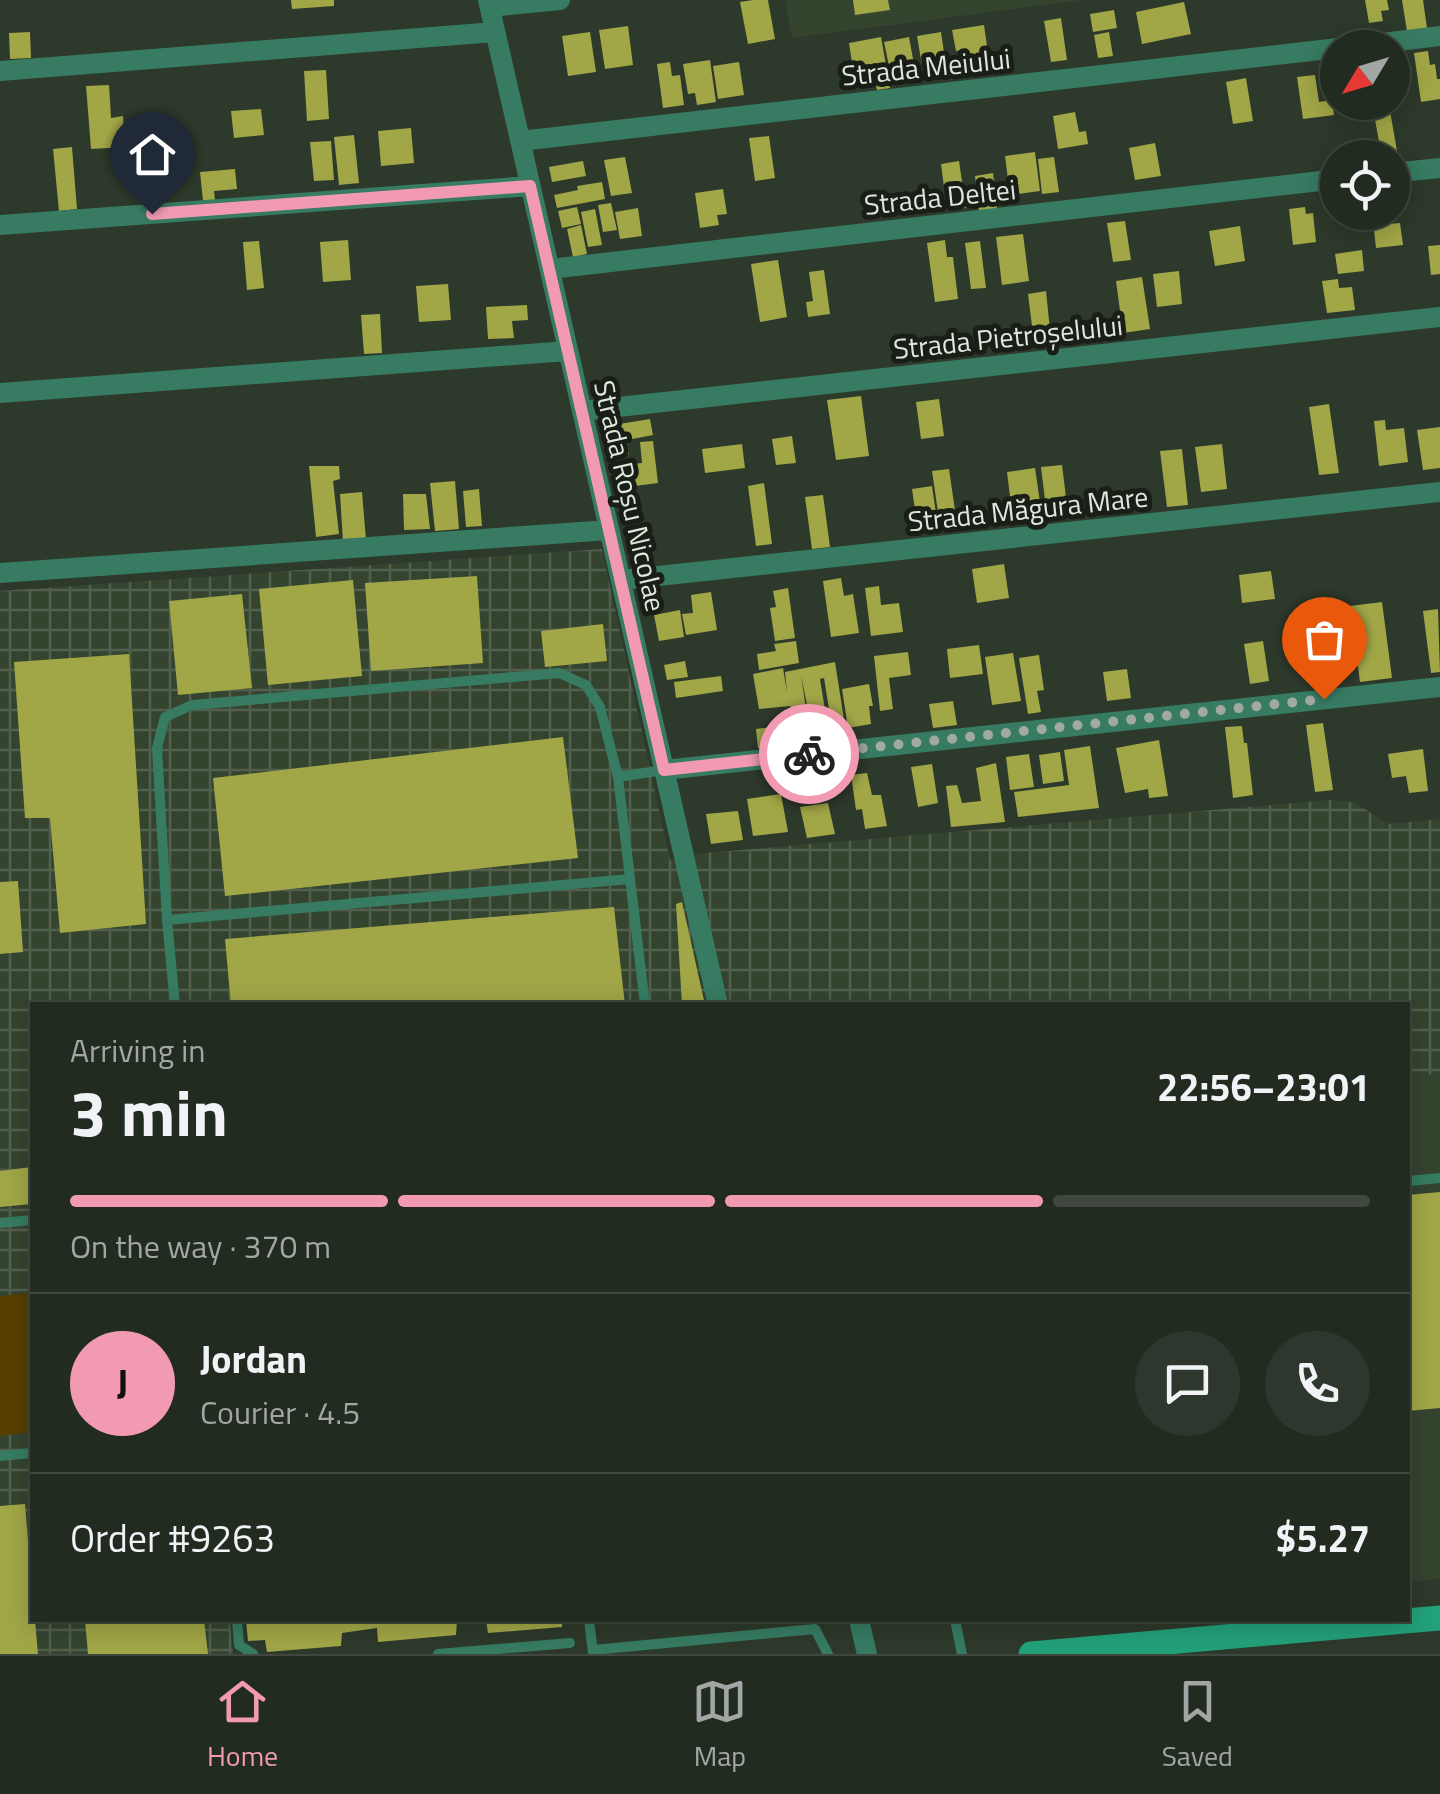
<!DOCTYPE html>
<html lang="en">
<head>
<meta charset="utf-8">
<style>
  :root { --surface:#222b20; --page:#2e372d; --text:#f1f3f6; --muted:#a2a7a5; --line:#3f473e; --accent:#f19ab1 }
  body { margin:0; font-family:"Titillium Web",sans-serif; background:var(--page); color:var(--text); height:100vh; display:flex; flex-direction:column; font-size:38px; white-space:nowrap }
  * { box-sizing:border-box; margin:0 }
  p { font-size:32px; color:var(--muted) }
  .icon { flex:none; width:55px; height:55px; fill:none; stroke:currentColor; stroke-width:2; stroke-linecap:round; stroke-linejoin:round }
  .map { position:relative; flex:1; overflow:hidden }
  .side { position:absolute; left:30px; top:1002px; width:1380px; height:620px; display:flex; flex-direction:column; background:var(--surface); border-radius:0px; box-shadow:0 5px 25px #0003,0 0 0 2px var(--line) }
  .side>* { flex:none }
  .needle { width:65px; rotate:232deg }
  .tools { position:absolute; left:1320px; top:30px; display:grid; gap:20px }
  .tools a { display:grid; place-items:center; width:90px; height:90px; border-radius:50%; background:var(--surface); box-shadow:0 5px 25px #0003,0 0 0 2px var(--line); font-size:50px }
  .pin { position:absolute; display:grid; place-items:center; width:85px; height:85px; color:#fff; margin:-102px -42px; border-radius:50% 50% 50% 0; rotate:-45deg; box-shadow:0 0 10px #0007 }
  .pin .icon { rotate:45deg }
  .courier { position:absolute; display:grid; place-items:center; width:100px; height:100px; margin:-50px; border:8px solid #f19ab1; border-radius:50%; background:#fff; color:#222; box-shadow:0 2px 12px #0007 }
  .headline em { font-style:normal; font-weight:700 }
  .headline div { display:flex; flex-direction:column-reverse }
  .headline { display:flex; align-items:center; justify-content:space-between; height:170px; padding:0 40px }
  h1 { font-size:65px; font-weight:700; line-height:75px }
  .bar { display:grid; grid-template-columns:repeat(4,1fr); gap:15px 10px; align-content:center; height:120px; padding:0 40px }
  .bar i { height:12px; border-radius:8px; background:var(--line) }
  .bar .active { background:var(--accent) }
  .bar p { grid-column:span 4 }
  .line { display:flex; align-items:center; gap:25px; padding:0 40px; border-top:2px solid var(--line) }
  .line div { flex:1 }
  .round { display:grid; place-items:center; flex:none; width:105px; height:105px; border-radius:52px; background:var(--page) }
  .tabs { display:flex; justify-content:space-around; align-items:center; height:140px; border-top:2px solid var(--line); background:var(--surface); font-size:28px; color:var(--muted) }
  .tabs a { display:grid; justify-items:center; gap:5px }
  .tabs .active { color:var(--accent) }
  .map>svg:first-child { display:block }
  .built { fill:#34442f }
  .industrial { fill:url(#industrial-grid) }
  .green { fill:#573f00 }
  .building { fill:#a1a647 }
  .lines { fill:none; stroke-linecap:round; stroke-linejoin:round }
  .lane { stroke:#367b62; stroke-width:10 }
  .street { stroke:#367b62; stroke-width:20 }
  .secondary { stroke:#22a17a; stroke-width:25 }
  .done { stroke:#a1aa9e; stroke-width:10; stroke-dasharray:0 18 }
  .route { stroke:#f19ab1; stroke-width:12 }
  .labels { text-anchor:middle; stroke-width:10; stroke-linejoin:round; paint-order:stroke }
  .street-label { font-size:28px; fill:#dfe7dd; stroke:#191e17 }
</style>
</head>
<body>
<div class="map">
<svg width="1440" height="1654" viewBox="0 0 1440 1654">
  <defs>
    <pattern id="industrial-grid" width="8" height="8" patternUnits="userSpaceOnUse" patternTransform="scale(2.5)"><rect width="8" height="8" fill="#34442f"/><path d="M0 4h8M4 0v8" fill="none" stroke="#515f4d"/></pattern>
  </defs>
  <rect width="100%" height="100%" fill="#2d392a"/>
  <path class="built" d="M 785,0 L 1082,0 L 792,38 Z
    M 1440,1073 L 1440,1579 L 1408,1582 L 1408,1077 Z"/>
  <path class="industrial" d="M 602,549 L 670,860 L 704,853 L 1330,800 L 1354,802 L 1388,824 L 1440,819 L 1440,1073 L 1408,1077 L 1408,1005 L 32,1005 L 32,1620 L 230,1620 L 233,1654 L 0,1654 L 0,591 Z"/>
  <path class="green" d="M 32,1293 L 32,1432 L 0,1436 L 0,1296 Z"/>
  <path class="building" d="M 291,0 L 334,0 L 334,6 L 292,9 Z
    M 753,0 L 768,0 L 775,39 L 748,44 L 740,2 Z
    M 853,0 L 888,0 L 890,10 L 855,15 Z
    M 1365,0 L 1387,0 L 1389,10 L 1381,11 L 1383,21 L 1369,23 Z
    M 1402,0 L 1423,0 L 1427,28 L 1407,31 Z
    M 1184,2 L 1191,34 L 1142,44 L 1136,12 Z
    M 1114,10 L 1117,28 L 1093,32 L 1090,14 Z
    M 1061,18 L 1067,60 L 1051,62 L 1044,21 Z
    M 984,25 L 989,60 L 968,63 L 966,49 L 956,51 L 952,30 Z
    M 628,26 L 633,65 L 605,69 L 599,30 Z
    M 30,32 L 31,58 L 10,59 L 9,33 Z
    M 590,32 L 596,72 L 568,76 L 562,36 Z
    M 941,32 L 947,73 L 924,77 L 917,36 Z
    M 1109,32 L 1113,56 L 1098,58 L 1094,35 Z
    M 881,37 L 890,88 L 877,90 L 873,66 L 853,70 L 849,43 Z
    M 909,37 L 916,75 L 892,80 L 884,42 Z
    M 1428,51 L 1430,65 L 1435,64 L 1437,79 L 1440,79 L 1440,99 L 1421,102 L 1414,53 Z
    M 710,60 L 716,102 L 697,105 L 695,93 L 688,94 L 683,64 Z
    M 670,62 L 672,76 L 680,75 L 684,105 L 663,108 L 657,64 Z
    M 739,62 L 744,95 L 718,99 L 713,66 Z
    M 326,70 L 329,119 L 307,121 L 304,71 Z
    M 1315,75 L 1319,102 L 1332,100 L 1334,115 L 1303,119 L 1297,77 Z
    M 1246,78 L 1253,121 L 1233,124 L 1226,82 Z
    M 109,85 L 111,118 L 123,116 L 125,147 L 91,149 L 86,86 Z
    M 261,109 L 264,135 L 234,138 L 231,111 Z
    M 1390,111 L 1397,151 L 1381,153 L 1374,114 Z
    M 1075,112 L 1079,132 L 1086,131 L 1088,144 L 1058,149 L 1053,116 Z
    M 411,128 L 414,163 L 381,166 L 378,131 Z
    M 354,135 L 359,183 L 339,185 L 334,137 Z
    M 769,136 L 775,178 L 755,181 L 749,138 Z
    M 331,141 L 334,180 L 314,181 L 310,142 Z
    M 1155,143 L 1161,176 L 1135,180 L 1129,148 Z
    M 72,147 L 77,209 L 59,211 L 53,149 Z
    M 1035,152 L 1040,191 L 1010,195 L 1005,156 Z
    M 625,157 L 632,193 L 611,196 L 604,160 Z
    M 1054,157 L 1059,192 L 1042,194 L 1038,159 Z
    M 583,161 L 586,176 L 552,182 L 549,167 Z
    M 959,161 L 966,208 L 947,210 L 941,164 Z
    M 235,169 L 237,189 L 214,191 L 215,200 L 203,201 L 200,172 Z
    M 993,173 L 997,210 L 979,212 L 975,176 Z
    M 602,182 L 605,199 L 557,208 L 554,195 L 578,190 L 577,186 Z
    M 723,189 L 727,214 L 717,215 L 719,225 L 700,228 L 695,193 Z
    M 611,203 L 617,230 L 603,232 L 598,205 Z
    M 577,207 L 581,224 L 562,228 L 558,211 Z
    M 1305,207 L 1306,214 L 1313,213 L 1316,242 L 1293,245 L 1289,209 Z
    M 638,208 L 642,236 L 620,239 L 615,212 Z
    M 595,209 L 602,245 L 588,247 L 581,212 Z
    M 1372,212 L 1387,212 L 1389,224 L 1400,223 L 1403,245 L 1376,248 Z
    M 1125,221 L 1131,260 L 1113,262 L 1107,223 Z
    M 581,225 L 587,254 L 573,257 L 567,229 Z
    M 1240,226 L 1245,261 L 1215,266 L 1209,231 Z
    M 1023,234 L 1029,281 L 1002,285 L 996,237 Z
    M 348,240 L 351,280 L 323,282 L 320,242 Z
    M 945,240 L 947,257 L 953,257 L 958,299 L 935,302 L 927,243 Z
    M 259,241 L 264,288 L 247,290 L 243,242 Z
    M 980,241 L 986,288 L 971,289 L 965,243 Z
    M 1440,245 L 1440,274 L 1431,275 L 1428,246 Z
    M 1362,250 L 1364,271 L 1338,274 L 1335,254 Z
    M 778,260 L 787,317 L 760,322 L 751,264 Z
    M 824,270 L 830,314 L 808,317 L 806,302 L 813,301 L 809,272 Z
    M 1179,271 L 1182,304 L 1157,307 L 1153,274 Z
    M 1142,277 L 1150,329 L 1123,333 L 1116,281 Z
    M 1338,279 L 1339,288 L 1352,287 L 1355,310 L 1327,313 L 1322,281 Z
    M 448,284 L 451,320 L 419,322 L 416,286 Z
    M 1046,291 L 1051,340 L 1034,342 L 1028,294 Z
    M 527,305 L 528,320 L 512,321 L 514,338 L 488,339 L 486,307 Z
    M 380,314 L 382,353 L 364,354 L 361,315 Z
    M 861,396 L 869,456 L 836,460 L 827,400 Z
    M 939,399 L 944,436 L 921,439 L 916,402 Z
    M 1329,404 L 1339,473 L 1319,475 L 1309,407 Z
    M 650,419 L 653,435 L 627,440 L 629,454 L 613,457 L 607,426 Z
    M 1385,420 L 1386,430 L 1404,428 L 1408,462 L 1379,466 L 1374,421 Z
    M 1440,427 L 1440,468 L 1423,470 L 1417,430 Z
    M 792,436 L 796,463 L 776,465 L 772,439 Z
    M 653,441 L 658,483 L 619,488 L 616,466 L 642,463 L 640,442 Z
    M 742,444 L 745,468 L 705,473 L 702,449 Z
    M 1222,444 L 1227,489 L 1201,492 L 1195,447 Z
    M 1182,449 L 1188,505 L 1167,507 L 1160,451 Z
    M 1062,465 L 1068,513 L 1047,516 L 1041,467 Z
    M 309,466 L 339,466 L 340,479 L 333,481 L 339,534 L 316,537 Z
    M 1035,468 L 1041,509 L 1012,513 L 1007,472 Z
    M 949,469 L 957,524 L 940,526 L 932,471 Z
    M 455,481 L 459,529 L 435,531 L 430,483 Z
    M 764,483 L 772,544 L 756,546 L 748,486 Z
    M 932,486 L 938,527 L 918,530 L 912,489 Z
    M 479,489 L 482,526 L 466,527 L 463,491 Z
    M 362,492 L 366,540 L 343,542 L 340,494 Z
    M 403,494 L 426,494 L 430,529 L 404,530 Z
    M 823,495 L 830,547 L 812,549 L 805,497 Z
    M 1004,564 L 1009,598 L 977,603 L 972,569 Z
    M 1271,571 L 1275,599 L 1242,603 L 1239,575 Z
    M 477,576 L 483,663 L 371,671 L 365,583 Z
    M 841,578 L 844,596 L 853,594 L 859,633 L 831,637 L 823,581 Z
    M 353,580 L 362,676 L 268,685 L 259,589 Z
    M 879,586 L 881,605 L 899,603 L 903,632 L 871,636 L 865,588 Z
    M 788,588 L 795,638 L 775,641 L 770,608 L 776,607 L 773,591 Z
    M 711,592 L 717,630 L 686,635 L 682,614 L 693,613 L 691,595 Z
    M 242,594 L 252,688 L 178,695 L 169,601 Z
    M 1382,602 L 1392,678 L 1360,682 L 1350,606 Z
    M 1438,609 L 1440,672 L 1431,673 L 1423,611 Z
    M 680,610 L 684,637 L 659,641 L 654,615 Z
    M 603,624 L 607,661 L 545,667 L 541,631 Z
    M 796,641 L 799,663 L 759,670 L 757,654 L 776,651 L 774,644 Z
    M 1263,641 L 1269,681 L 1250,684 L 1244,644 Z
    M 979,645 L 983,674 L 950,678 L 947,649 Z
    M 908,652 L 911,675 L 889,678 L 893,709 L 880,711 L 874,656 Z
    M 1013,653 L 1021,701 L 992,705 L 985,657 Z
    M 129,654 L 146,924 L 60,933 L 50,818 L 25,818 L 14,662 Z
    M 1039,655 L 1044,690 L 1037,691 L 1041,712 L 1028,714 L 1019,658 Z
    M 685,661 L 688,677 L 667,680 L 664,665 Z
    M 835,662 L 845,726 L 832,728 L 824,678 L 820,679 L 827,722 L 811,725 L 801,675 L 811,742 L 796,744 L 790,706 L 759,709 L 753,674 L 783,668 L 787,692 L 785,672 Z
    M 1127,669 L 1131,698 L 1107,701 L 1103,672 Z
    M 721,676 L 723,691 L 676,698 L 674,682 Z
    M 869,684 L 873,706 L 869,706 L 871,724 L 848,728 L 842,689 Z
    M 953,701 L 957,725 L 933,728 L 929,704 Z
    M 1323,723 L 1333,790 L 1315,792 L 1306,725 Z
    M 1242,726 L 1244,743 L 1247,743 L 1253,795 L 1233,798 L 1225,727 Z
    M 774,727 L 776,746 L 758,748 L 756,729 Z
    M 563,737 L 578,858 L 225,896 L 213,778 Z
    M 1159,740 L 1168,796 L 1149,798 L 1148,789 L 1125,793 L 1116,748 Z
    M 1090,746 L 1099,808 L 1018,817 L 1014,792 L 1069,785 L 1064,750 Z
    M 1423,749 L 1428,791 L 1409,793 L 1406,776 L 1392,778 L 1388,754 Z
    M 1060,752 L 1064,781 L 1043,784 L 1039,755 Z
    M 1029,754 L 1034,787 L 1010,790 L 1006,757 Z
    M 996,763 L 1005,822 L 951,827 L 946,786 L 957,785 L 962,803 L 981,801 L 976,768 Z
    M 932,764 L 938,803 L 918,807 L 911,767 Z
    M 867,773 L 872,795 L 881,795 L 887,826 L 865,829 L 862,809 L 856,810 L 851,775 Z
    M 781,794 L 788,832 L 753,836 L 747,799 Z
    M 828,803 L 835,834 L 807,838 L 800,807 Z
    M 738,811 L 743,840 L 711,844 L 706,814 Z
    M 18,881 L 23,952 L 0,954 L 0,882 Z
    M 682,902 L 705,1005 L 682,1005 L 676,904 Z
    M 614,907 L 625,1005 L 231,1005 L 225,939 Z
    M 32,1167 L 32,1204 L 0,1207 L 0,1171 Z
    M 1440,1192 L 1440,1408 L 1408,1411 L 1408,1195 Z
    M 25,1504 L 32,1591 L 32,1620 L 35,1620 L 38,1654 L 0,1654 L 0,1506 Z
    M 85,1620 L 204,1620 L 208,1654 L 88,1654 Z
    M 246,1620 L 457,1620 L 456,1635 L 378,1642 L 377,1628 L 342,1633 L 341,1646 L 267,1652 L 265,1640 L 248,1641 Z
    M 486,1620 L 562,1620 L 562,1627 L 488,1633 Z"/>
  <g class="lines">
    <path class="lane" d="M 618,777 L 664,770
      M 167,920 L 630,879
      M 175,1005 L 167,920 L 157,748 L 165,717 L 192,705 L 559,673 L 586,685 L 600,707 L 618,777 L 645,1005
      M 1408,1181 L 1440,1178
      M 0,1223 L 32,1220
      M 0,1456 L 32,1453
      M 237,1620 L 239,1645 L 253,1654
      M 589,1620 L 593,1653
      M 955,1620 L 962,1654
      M 593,1650 L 815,1629 L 828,1654
      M 438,1654 L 570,1643"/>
    <path class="street" d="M 488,0 L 718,1005
      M 490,7 L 560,0
      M 1342,48 L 1440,36
      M 0,71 L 495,32
      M 520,141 L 1338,48
      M 1392,173 L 1440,168
      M 0,225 L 530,186
      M 550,269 L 1338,179
      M 0,393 L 568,351
      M 582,411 L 1440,317
      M 0,573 L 609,530
      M 621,580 L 1440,492
      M 664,770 L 1440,687
      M 859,1620 L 867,1654"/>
    <path class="secondary" d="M 1031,1654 L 1440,1618"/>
  </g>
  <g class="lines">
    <path class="done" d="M 809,754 L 1324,699"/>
    <path class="route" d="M 152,214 L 530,186 L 664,770 L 809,754"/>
  </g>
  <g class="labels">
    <g class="street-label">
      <text transform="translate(926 67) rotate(-6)" y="10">Strada Meiului</text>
      <text transform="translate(940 197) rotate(-6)" y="10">Strada Deltei</text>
      <text transform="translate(1008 337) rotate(-6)" y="10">Strada Pietroșelului</text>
      <text transform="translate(630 496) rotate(77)" y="10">Strada Roșu Nicolae</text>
      <text transform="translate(1028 509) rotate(-6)" y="10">Strada Măgura Mare</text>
    </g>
  </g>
</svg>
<div class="tools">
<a><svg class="needle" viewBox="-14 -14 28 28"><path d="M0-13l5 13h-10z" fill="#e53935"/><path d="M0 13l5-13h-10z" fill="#a2a7a5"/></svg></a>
<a><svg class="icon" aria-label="locate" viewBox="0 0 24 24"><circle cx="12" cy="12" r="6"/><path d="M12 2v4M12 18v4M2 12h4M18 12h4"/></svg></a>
</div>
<div class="pin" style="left:1324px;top:699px;background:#ea580c"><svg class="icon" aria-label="bag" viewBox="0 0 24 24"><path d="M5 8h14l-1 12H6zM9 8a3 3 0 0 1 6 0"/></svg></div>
<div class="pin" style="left:152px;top:214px;background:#1f2937"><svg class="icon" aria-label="home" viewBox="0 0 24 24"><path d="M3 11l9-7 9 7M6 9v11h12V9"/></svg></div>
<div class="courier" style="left:809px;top:754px"><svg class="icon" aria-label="bike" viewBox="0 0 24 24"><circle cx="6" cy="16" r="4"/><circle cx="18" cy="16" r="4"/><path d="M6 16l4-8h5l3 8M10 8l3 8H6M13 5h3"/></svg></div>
<section class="side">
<div class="headline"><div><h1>3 min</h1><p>Arriving in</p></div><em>22:56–23:01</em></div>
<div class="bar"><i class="active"></i><i class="active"></i><i class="active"></i><i></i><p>On the way · 370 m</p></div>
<div class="line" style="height:180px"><b class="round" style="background:var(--accent);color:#111">J</b><div><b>Jordan</b><p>Courier · 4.5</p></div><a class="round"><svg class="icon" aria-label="chat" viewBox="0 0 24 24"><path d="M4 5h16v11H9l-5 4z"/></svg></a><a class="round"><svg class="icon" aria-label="phone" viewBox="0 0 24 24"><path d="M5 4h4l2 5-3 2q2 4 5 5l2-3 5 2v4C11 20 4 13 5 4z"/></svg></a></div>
<div class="line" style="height:130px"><div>Order #9263</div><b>$5.27</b></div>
</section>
</div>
<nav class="tabs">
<a class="active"><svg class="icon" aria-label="home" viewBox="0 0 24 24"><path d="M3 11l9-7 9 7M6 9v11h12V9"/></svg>Home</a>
<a><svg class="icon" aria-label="map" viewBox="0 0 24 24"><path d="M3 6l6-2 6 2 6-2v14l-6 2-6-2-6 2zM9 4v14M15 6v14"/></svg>Map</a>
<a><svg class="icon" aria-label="saved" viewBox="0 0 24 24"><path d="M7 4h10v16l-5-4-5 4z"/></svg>Saved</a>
</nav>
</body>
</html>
